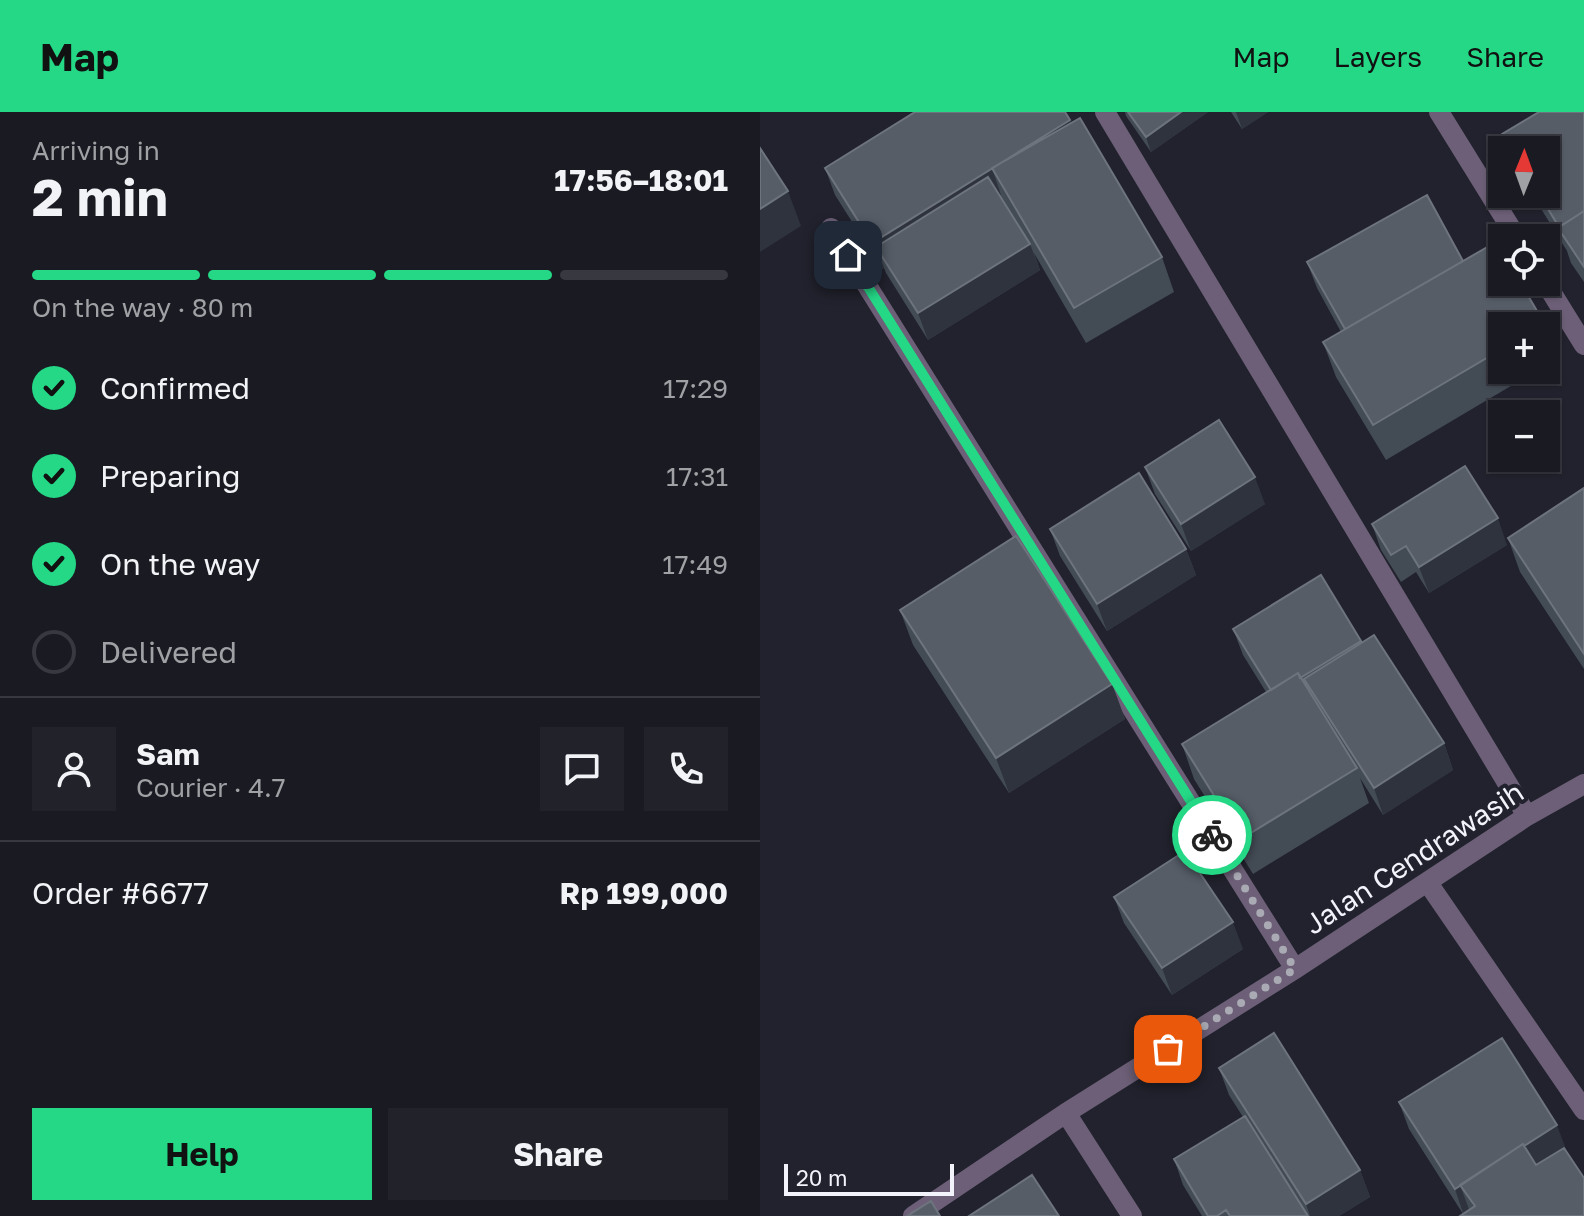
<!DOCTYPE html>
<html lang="en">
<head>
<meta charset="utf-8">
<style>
  :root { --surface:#191a22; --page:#22232a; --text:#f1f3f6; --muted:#9fa1a5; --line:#373840; --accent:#24d886 }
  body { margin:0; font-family:"Golos Text",sans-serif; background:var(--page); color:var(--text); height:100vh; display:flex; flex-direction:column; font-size:30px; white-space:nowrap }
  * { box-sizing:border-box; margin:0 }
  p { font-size:26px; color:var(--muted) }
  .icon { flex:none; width:44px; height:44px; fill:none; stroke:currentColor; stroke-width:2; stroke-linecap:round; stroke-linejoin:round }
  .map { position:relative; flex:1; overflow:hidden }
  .drawer { display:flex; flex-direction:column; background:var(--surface); width:760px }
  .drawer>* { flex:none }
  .needle { width:52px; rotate:1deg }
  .fabs { position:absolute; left:728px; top:24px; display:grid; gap:16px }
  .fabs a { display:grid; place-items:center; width:72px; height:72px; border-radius:0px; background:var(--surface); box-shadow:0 2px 6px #0004,0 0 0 2px var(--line); font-size:40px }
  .scale { position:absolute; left:24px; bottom:20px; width:170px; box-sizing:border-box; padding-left:8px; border:4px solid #f2f3fb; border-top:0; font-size:22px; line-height:28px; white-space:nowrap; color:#f2f3fb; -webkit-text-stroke:6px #21222d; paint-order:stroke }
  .pin { position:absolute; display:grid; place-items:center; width:68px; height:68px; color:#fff; margin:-34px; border-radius:16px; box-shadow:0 4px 12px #0006 }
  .courier { position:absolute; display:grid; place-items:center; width:80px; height:80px; margin:-40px; border:6px solid #24d886; border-radius:50%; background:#fff; color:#222; box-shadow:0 2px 10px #0007 }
  .head em { font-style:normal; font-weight:700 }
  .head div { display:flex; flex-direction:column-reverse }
  .head { display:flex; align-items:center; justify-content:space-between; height:136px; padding:0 32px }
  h1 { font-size:52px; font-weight:700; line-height:60px }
  .bar { display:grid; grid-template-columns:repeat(4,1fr); gap:12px 8px; align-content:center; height:96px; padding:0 32px }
  .bar i { height:10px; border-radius:6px; background:var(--line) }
  .bar .on { background:var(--accent) }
  .bar p { grid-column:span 4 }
  .line { display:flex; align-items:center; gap:20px; padding:0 32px; border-top:2px solid var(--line) }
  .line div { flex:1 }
  .round { display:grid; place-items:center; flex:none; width:84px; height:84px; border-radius:0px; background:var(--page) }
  ol { padding:0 32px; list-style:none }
  li { display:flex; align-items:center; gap:24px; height:88px }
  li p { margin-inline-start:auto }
  li .icon { padding:8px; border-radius:50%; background:var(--accent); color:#111; stroke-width:4 }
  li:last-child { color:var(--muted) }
  li i { width:44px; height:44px; border:4px solid var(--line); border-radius:50% }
  .button { display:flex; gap:16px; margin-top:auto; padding:16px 32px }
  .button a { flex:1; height:92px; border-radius:0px; background:var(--accent); color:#111; font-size:32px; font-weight:700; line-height:92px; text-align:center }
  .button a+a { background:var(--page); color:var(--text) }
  header { display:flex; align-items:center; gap:48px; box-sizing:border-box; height:112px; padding:0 40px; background:var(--accent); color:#111 }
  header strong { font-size:38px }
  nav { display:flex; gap:44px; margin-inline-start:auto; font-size:28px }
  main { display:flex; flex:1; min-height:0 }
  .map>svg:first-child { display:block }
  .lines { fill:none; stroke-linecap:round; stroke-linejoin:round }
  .street { stroke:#6c5f77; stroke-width:20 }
  .wall { fill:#434b55 }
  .shaded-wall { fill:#2e333e }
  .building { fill:#565d67; stroke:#6e747e; stroke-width:2 }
  .done { stroke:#a9aab3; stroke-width:8; stroke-dasharray:0 14.4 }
  .route { stroke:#24d886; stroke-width:10 }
  .labels { text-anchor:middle; stroke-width:8; stroke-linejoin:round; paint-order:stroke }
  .street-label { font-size:28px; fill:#f2f3fb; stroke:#21222d }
</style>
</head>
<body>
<header>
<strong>Map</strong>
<nav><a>Map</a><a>Layers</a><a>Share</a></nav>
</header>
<main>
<section class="drawer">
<div class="head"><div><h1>2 min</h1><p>Arriving in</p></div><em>17:56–18:01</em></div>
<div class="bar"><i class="on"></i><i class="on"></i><i class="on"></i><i></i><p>On the way · 80 m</p></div>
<ol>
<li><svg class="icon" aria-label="check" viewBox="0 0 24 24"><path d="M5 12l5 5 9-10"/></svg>Confirmed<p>17:29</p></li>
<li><svg class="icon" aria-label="check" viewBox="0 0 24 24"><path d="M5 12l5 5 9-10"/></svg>Preparing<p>17:31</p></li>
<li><svg class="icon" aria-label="check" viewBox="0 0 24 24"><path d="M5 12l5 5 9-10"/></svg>On the way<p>17:49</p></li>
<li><i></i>Delivered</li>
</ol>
<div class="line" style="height:144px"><a class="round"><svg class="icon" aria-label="person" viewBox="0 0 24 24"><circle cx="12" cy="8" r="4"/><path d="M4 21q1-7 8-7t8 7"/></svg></a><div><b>Sam</b><p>Courier · 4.7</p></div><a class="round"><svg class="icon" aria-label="chat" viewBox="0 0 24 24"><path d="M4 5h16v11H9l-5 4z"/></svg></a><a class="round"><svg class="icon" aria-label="phone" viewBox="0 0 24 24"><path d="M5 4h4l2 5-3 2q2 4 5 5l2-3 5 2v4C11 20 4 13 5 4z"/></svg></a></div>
<div class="line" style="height:104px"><div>Order #6677</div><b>Rp 199,000</b></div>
<div class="button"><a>Help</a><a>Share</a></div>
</section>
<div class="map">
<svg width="824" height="1104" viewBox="0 0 824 1104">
  <rect width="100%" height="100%" fill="#21222d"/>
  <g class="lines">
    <path class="street" d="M 345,0 L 767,704
      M 679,0 L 757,126
      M 71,116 L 535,857
      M 785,170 L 824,233
      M 668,771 L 824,998
      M 306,1001 L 372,1104
      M 153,1104 L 306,1001 L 535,857 L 767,704 L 824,672"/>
  </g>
  <path class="wall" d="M 365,0 L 448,0 L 391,40 L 366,4 Z
    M 471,0 L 508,0 L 482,17 Z
    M 824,0 L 824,170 L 811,151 L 807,139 L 772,82 L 786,82 L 786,38 L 747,38 L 742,22 Z
    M 310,8 L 402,145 L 414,180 L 326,231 L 274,141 L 280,158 L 168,228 L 126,161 L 124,156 L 122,157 L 75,83 L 65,56 Z
    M 703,149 L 784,211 L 785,214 L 742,214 L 742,258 L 778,258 L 626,348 L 576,265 L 563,230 L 581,220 L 557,176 L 547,150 Z
    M 786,216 L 797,246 L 786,253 Z
    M 385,355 L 505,392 L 431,439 L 395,382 Z
    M 824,376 L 824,557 L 760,460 L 748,426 Z
    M 612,412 L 747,433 L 669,481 L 656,460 L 641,470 L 621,438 Z
    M 290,417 L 426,437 L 436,463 L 347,519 L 300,444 Z
    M 561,463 L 602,531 L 684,631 L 693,658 L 623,703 L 600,666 L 609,691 L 493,762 L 434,667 L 422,632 L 506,580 L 483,543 L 473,517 Z
    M 140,498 L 352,572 L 365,607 L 249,681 L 153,533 Z
    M 354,785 L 483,837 L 412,883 L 364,811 Z
    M 459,956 L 600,1058 L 610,1085 L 579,1104 L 442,1104 L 423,1073 L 414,1047 L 483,1005 L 469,983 Z
    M 639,990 L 807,1040 L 703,1102 L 649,1017 Z"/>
  <path class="shaded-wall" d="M 421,0 L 448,0 L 391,40 L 386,25 Z
    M 476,0 L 508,0 L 482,17 Z
    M 310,8 L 319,35 L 232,56 Z
    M 232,56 L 241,83 L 128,154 L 116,135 L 124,156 L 122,157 L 112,131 Z
    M 28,79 L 41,114 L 0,140 L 0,97 Z
    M 270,132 L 280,158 L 168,228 L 158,201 Z
    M 495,365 L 505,392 L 431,439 L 421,412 Z
    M 738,406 L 747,433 L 669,481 L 659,455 Z
    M 426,437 L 436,463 L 347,519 L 337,492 Z
    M 352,572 L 365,607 L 249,681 L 236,646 Z
    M 684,631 L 693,658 L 623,703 L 614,676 Z
    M 473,810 L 483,837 L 412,883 L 402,856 Z
    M 797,1013 L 807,1040 L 715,1094 L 701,1073 Z
    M 600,1058 L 610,1085 L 579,1104 L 550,1104 L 546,1092 Z
    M 700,1073 L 710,1100 L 704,1104 L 695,1077 Z"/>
  <path class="building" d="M 155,0 L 305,0 L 310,8 L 112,131 L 65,56 Z
    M 368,0 L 421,0 L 386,25 Z
    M 779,0 L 824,0 L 824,99 L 799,115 L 779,82 L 786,82 L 786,38 L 751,38 L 742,22 Z
    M 320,6 L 402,145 L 314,196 L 232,56 Z
    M 0,36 L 28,79 L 0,97 Z
    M 228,65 L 270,132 L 158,201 L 116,135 Z
    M 667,83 L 703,149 L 585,217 L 547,150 Z
    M 824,99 L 824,155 L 798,116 Z
    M 736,130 L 742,140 L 742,170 L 760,170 L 784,211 L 780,214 L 742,214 L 742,237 L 613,313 L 563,230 Z
    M 459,308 L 495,365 L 421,412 L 385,355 Z
    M 705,354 L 738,406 L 659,455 L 646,434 L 631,443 L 612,412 Z
    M 379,361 L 426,437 L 337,492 L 290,417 Z
    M 824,376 L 824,542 L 748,426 Z
    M 256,424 L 352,572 L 236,646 L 140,498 Z
    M 561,463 L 601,529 L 540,566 L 538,561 L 511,578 L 473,517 Z
    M 614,523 L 684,631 L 614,676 L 544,567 Z
    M 538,561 L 597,656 L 481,727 L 422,632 Z
    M 425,739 L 473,810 L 402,856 L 354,785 Z
    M 514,921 L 600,1058 L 546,1092 L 459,956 Z
    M 742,926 L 797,1013 L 764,1034 L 763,1032 L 695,1077 L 639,990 Z
    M 485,1004 L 548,1104 L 470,1104 L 466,1098 L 457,1104 L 448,1104 L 414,1047 Z
    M 763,1032 L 776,1053 L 804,1036 L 824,1066 L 824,1104 L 700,1104 L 715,1094 L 700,1073 Z
    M 272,1063 L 299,1104 L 209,1104 Z
    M 171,1089 L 180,1104 L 147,1104 Z"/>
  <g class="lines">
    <path class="done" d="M 408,937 L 535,857 L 452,723"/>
    <path class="route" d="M 88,143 L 452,723"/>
  </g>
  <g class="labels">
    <g class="street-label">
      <text transform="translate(654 746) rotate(-33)" y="10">Jalan Cendrawasih</text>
    </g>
  </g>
</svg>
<div class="fabs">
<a><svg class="needle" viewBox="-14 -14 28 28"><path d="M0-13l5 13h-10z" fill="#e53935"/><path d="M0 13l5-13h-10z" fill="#9fa1a5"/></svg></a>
<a><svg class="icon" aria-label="locate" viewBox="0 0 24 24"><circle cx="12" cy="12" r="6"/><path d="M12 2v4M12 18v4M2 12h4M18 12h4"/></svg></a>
<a>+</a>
<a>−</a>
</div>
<div class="scale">20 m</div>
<div class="pin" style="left:408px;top:937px;background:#ea580c"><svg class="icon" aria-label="bag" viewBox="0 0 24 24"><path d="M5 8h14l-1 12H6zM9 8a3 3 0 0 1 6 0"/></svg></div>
<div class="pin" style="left:88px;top:143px;background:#1f2937"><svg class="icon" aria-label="home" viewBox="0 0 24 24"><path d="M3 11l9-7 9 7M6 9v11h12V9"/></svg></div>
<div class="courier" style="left:452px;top:723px"><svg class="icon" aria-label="bike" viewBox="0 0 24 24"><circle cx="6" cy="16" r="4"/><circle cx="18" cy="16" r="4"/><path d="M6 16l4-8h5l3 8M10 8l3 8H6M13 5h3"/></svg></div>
</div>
</main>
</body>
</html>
